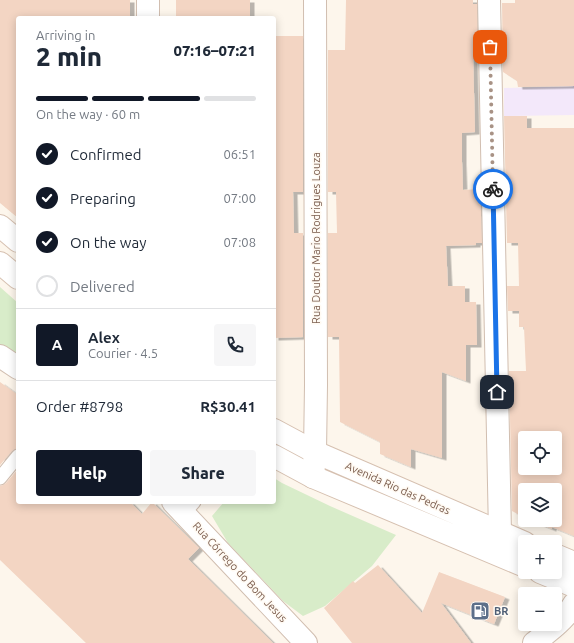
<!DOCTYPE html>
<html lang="en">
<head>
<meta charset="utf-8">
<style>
  :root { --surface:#fff; --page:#f6f6f7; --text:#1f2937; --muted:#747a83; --line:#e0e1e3; --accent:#111827 }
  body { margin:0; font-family:Ubuntu,sans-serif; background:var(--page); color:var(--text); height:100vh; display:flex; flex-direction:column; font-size:15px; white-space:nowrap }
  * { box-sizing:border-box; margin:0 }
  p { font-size:13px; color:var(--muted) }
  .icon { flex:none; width:22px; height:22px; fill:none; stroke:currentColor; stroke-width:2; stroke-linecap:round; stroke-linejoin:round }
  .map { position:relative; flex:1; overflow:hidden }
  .sheet { position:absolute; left:16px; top:16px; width:260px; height:488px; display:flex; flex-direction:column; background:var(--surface); border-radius:4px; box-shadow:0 2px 10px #0003 }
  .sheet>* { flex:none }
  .buttons { position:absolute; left:518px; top:431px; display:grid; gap:8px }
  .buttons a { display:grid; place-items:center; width:44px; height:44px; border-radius:4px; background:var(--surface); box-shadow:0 2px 10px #0003; font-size:20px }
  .pin { position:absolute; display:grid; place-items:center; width:34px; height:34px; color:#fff; margin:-17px; border-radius:8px; box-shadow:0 2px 6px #0006 }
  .courier { position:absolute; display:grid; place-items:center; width:40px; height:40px; margin:-20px; border:3px solid #1a73e8; border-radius:50%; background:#fff; color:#222; box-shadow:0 1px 5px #0007 }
  .headline em { font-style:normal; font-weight:800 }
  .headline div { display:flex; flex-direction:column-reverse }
  .headline { display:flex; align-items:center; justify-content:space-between; height:68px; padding:0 20px }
  h1 { font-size:26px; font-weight:800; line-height:30px }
  .bar { display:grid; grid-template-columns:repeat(4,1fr); gap:6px 4px; align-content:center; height:48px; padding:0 20px }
  .bar i { height:5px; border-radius:3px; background:var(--line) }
  .bar .active { background:var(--accent) }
  .bar p { grid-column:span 4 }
  .line { display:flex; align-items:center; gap:10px; padding:0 20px; border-top:1px solid var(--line) }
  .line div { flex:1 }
  .round { display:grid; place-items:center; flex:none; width:42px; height:42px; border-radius:4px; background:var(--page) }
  ol { padding:0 20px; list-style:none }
  li { display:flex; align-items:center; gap:12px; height:44px }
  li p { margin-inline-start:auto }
  li .icon { padding:4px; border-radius:50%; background:var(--accent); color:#fff; stroke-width:4 }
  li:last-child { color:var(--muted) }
  li i { width:22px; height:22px; border:2px solid var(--line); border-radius:50% }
  .primary-button { display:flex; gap:8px; margin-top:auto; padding:8px 20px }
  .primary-button a { flex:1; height:46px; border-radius:4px; background:var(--accent); color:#fff; font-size:16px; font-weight:800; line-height:46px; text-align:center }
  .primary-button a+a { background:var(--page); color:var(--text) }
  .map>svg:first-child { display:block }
  .education { fill:#f3e8fa }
  .green { fill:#d8ecc9 }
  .building { fill:#f3d5c3; fill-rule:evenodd; filter:url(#shadow) }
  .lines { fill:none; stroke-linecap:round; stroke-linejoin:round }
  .service-casing { stroke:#d1beb0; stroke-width:15 }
  .minor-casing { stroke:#d1beb0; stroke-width:24 }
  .secondary-casing { stroke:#d6c0b0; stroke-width:24 }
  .service { stroke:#fff; stroke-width:13 }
  .minor { stroke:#fff; stroke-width:22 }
  .secondary { stroke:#fff; stroke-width:22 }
  .done { stroke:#a89285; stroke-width:4; stroke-dasharray:0 7.2 }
  .route { stroke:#1a73e8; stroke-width:5 }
  .labels { text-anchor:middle; stroke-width:3; stroke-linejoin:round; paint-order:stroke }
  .street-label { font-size:11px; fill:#7a5c4d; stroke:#fffaf3 }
  .service-label { font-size:11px; font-weight:bold; fill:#4e5e75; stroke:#fffaf3; text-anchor:start }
</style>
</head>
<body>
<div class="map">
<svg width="574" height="643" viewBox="0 0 574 643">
  <defs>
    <filter id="shadow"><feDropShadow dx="4.5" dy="2.5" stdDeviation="0" flood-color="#0004"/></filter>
  </defs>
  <rect width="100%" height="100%" fill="#fdf6ec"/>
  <path class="education" d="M 574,86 L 574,115 L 504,116 L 504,88 Z"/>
  <path class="green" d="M 0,287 L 18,303 L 18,360 L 0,347 Z
    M 274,478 L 282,483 L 330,506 L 396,535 L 372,566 L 325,606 L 303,616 L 283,601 L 228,543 L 212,516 L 224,502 L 274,502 Z"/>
  <path class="building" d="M 0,0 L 130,0 L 130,18 L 18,18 L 18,218 L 0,203 Z
    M 176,0 L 250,0 L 250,18 L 176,18 Z
    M 346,0 L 473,0 L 473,4 L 477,4 L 478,56 L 473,53 L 475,132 L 462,133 L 462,162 L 463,190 L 480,189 L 482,243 L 476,243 L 476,245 L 446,246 L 448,286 L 465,286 L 465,302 L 476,302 L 477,345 L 466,345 L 466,381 L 442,372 L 442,458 L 411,449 L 411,467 L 380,454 L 380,442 L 340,422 L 339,337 L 328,337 L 328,233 L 337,233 L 336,192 L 328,192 L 328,50 L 345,50 Z
    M 515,0 L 574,0 L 574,86 L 518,87 L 517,81 L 503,72 L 502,3 L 515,3 Z
    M 274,36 L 303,36 L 303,192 L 293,192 L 294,233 L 303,233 L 303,337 L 274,338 Z
    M 504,116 L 527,116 L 527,128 L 574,128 L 574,536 L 552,527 L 552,529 L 530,520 L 555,520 L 555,490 L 525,490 L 525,518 L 512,511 L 509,371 L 526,371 L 524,327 L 519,327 L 519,311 L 508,311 L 507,286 L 519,286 L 518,243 L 507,243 ZM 525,438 L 555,438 L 555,468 L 525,468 Z
    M 0,382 L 18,395 L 18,448 L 15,449 L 12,451 L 0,465 Z
    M 18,469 L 18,502 L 130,502 L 142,514 L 152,502 L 199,548 L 188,559 L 273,643 L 86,643 L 0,560 L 0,486 L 3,485 L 6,483 Z
    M 378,565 L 422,613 L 439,572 L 505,597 L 494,624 L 441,603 L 471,643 L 352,643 L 324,608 L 353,581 L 355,583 Z"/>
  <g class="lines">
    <defs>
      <path id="service" d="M 0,478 L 18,456
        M 184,513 L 194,502"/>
      <path id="minor" d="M 148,0 L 148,18
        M 489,0 L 500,533 L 493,549
        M 0,356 L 18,368
        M 313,477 L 315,452 L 316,385 L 315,0
        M 173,502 L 306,643
        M 534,643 C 548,632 566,619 574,604"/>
      <path id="secondary" d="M 0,226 L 18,241
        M 0,263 L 18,278
        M 274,430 L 315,452 L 525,543
        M 274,456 L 313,477 L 525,566
        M 555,555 L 574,563
        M 540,572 L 574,586"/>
    </defs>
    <use href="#service" class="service-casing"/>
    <use href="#minor" class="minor-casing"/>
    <use href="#secondary" class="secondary-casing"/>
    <use href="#service" class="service"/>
    <use href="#minor" class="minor"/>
    <use href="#secondary" class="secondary"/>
  </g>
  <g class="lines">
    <path class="done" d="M 490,47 L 493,189"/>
    <path class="route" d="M 493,189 L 497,392"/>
  </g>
  <defs>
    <symbol id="fuel-square" viewBox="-11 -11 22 22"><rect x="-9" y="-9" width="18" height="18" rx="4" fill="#5c6f8a" stroke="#fffaf3"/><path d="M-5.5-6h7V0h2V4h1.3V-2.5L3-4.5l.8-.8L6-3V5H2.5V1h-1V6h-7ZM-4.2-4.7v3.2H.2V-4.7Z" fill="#fff"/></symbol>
  </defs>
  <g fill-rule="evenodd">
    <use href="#fuel-square" x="469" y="600" width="22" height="22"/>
  </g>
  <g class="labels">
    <g class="street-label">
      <text transform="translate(316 238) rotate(-90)" y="4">Rua Doutor Mario Rodrigues Louza</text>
      <text transform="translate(398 488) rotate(24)" y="4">Avenida Rio das Pedras</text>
      <text transform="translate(240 572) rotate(47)" y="4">Rua Córrego do Bom Jesus</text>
    </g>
    <g class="service-label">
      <text x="494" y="615">BR</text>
    </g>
  </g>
</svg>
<div class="buttons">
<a><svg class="icon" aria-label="locate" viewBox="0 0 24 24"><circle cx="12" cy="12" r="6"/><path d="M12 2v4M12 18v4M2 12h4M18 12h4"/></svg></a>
<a><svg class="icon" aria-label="layers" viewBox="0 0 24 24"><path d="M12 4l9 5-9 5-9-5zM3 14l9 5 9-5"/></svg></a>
<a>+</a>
<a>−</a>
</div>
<div class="pin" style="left:490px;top:47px;background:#ea580c"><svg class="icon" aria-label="bag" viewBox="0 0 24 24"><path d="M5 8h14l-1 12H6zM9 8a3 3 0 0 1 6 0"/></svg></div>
<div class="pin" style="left:497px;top:392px;background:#1f2937"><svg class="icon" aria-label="home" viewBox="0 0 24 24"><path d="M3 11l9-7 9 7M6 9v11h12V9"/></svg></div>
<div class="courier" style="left:493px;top:189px"><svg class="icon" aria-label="bike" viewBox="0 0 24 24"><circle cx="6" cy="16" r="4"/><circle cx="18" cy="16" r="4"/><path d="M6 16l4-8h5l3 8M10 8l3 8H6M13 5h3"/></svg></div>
<section class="sheet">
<div class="headline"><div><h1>2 min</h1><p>Arriving in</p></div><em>07:16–07:21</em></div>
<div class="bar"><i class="active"></i><i class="active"></i><i class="active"></i><i></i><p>On the way · 60 m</p></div>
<ol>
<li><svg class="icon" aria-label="check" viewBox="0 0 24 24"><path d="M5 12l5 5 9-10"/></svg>Confirmed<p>06:51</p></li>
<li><svg class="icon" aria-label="check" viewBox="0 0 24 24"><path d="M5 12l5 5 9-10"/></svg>Preparing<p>07:00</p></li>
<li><svg class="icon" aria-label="check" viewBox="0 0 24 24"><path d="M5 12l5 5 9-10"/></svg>On the way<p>07:08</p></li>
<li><i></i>Delivered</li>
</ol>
<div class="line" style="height:72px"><b class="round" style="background:var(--accent);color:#fff">A</b><div><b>Alex</b><p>Courier · 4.5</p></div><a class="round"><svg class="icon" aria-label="phone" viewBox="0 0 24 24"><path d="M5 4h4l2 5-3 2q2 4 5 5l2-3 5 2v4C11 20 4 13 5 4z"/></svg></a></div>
<div class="line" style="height:52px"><div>Order #8798</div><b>R$30.41</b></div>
<div class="primary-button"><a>Help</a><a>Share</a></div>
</section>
</div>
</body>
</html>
